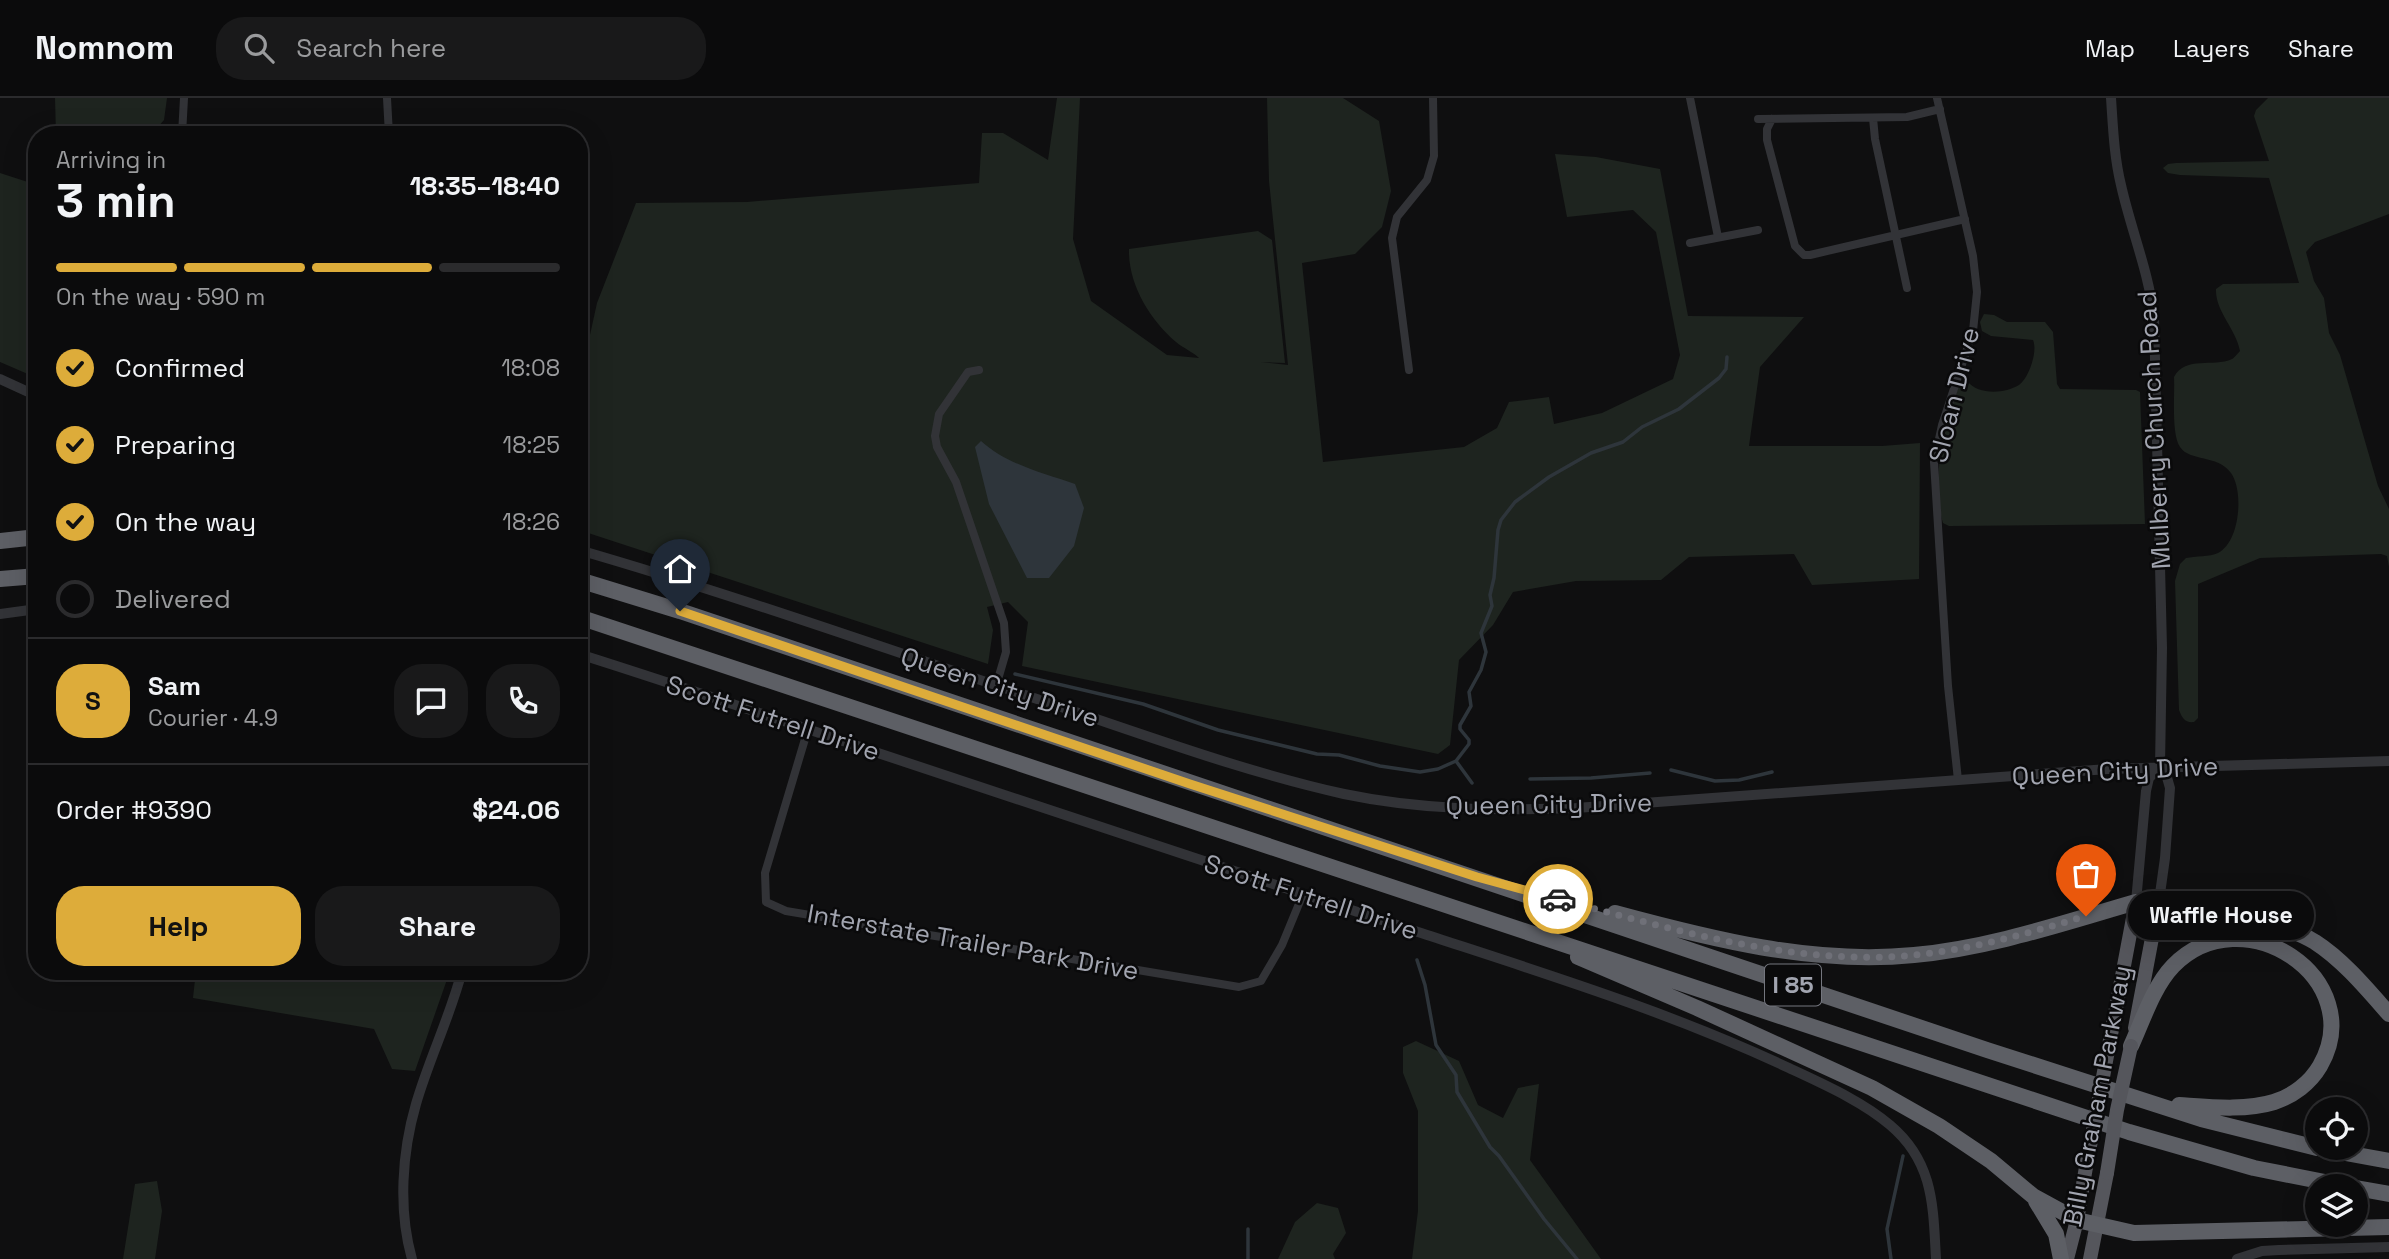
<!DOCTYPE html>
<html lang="en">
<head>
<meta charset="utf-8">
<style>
  :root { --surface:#0b0b0c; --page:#19191a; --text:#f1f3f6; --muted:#9a9b9d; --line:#2b2b2d; --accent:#ddac3a }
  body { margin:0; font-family:"Space Grotesk",sans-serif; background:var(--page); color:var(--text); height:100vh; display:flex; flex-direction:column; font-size:26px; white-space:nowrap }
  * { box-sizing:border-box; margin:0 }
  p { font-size:23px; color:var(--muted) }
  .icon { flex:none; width:38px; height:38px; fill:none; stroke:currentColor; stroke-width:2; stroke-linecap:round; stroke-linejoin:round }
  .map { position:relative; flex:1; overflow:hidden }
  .details { position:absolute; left:28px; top:28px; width:560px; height:854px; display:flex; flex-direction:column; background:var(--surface); border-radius:28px; box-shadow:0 7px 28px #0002,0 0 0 2px var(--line) }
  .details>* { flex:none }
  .controls { position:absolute; left:2305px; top:999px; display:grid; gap:14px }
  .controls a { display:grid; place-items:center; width:63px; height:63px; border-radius:50%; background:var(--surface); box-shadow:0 7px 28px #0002,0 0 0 2px var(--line); font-size:35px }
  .pin { position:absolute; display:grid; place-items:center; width:60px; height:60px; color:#fff; margin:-72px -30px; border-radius:50% 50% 50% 0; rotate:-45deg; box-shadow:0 0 7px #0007 }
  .pin .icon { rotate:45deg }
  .courier { position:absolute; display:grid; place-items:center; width:70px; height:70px; margin:-35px; border:5px solid #ddac3a; border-radius:50%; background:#fff; color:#222; box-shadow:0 2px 9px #0007 }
  .bubble { position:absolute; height:49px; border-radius:24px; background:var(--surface); box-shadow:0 7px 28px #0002,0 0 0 2px var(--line); font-size:23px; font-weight:800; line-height:49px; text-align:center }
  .head em { font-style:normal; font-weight:800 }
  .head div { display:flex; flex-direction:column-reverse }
  .head { display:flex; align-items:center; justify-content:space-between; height:119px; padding:0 28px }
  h1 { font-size:46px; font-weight:800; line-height:52px }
  .bar { display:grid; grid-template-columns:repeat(4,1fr); gap:10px 7px; align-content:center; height:84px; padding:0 28px }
  .bar i { height:9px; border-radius:5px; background:var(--line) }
  .bar .selected { background:var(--accent) }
  .bar p { grid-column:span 4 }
  .line { display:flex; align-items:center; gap:18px; padding:0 28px; border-top:2px solid var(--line) }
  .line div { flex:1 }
  .round { display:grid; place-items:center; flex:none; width:74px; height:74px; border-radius:28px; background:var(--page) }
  ol { padding:0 28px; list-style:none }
  li { display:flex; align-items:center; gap:21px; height:77px }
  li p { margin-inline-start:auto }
  li .icon { padding:7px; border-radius:50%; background:var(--accent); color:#111; stroke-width:4 }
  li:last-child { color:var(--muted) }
  li i { width:38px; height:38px; border:4px solid var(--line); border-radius:50% }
  .action { display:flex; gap:14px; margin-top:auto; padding:14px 28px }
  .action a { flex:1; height:80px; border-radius:28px; background:var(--accent); color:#111; font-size:28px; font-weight:800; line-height:80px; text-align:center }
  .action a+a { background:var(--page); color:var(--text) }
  header { display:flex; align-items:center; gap:42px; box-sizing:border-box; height:98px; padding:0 35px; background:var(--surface); border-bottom:2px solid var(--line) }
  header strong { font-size:33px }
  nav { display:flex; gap:38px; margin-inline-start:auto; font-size:24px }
  .search { width:490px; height:63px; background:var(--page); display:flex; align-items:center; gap:18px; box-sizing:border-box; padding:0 24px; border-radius:28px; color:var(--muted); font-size:26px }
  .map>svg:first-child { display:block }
  .green { fill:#1e241f }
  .water { fill:#2e353b }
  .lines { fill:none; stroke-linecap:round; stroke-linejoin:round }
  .stream { stroke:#2e353b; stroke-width:3.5 }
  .minor { stroke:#323337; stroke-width:8 }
  .tertiary { stroke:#323337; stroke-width:10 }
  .trunk { stroke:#55565c; stroke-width:14 }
  .motorway { stroke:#5d5f65; stroke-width:16 }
  .trunk-bridge { stroke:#55565c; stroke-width:14 }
  .done { stroke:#6f7078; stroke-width:7; stroke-dasharray:0 12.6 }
  .route { stroke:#ddac3a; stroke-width:9 }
  .labels { text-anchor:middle; stroke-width:5; stroke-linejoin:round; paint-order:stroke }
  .shield { fill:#0a0a0b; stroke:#74767e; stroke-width:2 }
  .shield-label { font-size:24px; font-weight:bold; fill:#a2a5b0 }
  .street-label { font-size:26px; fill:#a2a5b0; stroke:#0a0a0b }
</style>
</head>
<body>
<header>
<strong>Nomnom</strong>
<div class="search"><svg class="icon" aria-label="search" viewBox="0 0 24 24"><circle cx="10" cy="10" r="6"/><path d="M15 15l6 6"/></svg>Search here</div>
<nav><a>Map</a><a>Layers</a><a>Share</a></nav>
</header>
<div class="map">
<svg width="2389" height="1161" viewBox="0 0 2389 1161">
  <rect width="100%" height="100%" fill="#0f0f10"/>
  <path class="green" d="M 55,0 L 167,0 L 164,22 L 156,31 L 125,29 L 77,34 L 76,37 L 56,37 Z
    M 1057,0 L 1080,0 L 1073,141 L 1091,203 L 1167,257 L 1199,260 C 1193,254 1183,250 1176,244 C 1150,222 1128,186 1129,151 L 1258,133 L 1272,142 L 1285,265 L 1261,264 L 1288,267 L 1269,83 L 1267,0 L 1343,0 L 1379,23 L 1391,93 L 1382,129 L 1355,156 L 1302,165 L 1323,364 L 1464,349 L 1497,330 L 1509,304 L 1549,299 L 1554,326 L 1602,315 L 1673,281 L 1680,257 L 1656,134 L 1633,112 L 1567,119 L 1555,56 L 1596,59 L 1660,71 L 1688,218 L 1804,219 L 1760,269 L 1749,348 L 1882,348 L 1920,345 L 1919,481 L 1812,487 L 1794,456 L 1689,459 L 1661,482 L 1576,483 L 1513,494 L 1493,527 L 1459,562 L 1450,647 L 1438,656 L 1022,568 L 1028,524 L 1008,504 L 987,509 L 993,532 L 988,566 L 579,432 L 579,287 L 597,205 L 636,105 L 747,104 L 979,85 L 982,35 L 1003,35 L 1048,62 Z
    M 2268,0 L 2389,0 L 2389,116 L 2315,144 L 2306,154 L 2314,183 L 2324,200 L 2329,235 L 2340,257 L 2378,388 L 2389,411 L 2389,469 L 2387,458 L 2381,456 L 2260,460 L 2198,486 L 2198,620 L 2194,624 C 2185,625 2182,620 2179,612 L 2175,483 L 2180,466 L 2186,460 C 2195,458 2210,459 2218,455 C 2240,444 2244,393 2231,375 C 2217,356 2190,364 2180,349 C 2171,336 2175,296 2174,279 C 2186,257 2213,270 2232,261 C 2233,261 2239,254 2240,253 C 2236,231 2215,213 2216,191 L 2223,186 L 2299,185 L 2269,80 L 2180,77 L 2168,75 L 2163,70 L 2168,66 L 2176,65 L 2269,63 L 2254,18 L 2256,12 Z
    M 0,75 L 37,87 L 37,280 L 0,264 Z
    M 1984,216 L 1994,217 L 2007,224 L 2045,224 L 2053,234 L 2057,286 L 2060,291 L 2136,292 L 2140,294 L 2145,426 L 1949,428 L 1943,425 C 1940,416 1940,407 1939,398 C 1936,357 1946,328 1958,290 L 1962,283 L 1967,283 C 1978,297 2004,296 2019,287 C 2029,280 2038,253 2033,242 L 1991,238 L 1982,233 L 1980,224 Z
    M 196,873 L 450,873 L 415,973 L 392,971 L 374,931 L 193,900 Z
    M 1416,943 L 1459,963 L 1478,1007 L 1503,1020 L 1518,990 L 1539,986 L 1530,1062 L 1601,1161 L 1412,1161 L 1418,1113 L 1418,1013 L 1403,975 L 1403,949 Z
    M 157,1083 L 162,1113 L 155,1161 L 123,1161 L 135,1086 Z
    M 1317,1105 L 1338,1110 L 1346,1135 L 1333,1156 L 1335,1161 L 1278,1161 L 1295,1124 Z"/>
  <path class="water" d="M 981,343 C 1006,366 1043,375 1075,386 L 1084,410 L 1074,448 L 1049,480 L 1027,480 L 989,406 L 975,349 Z"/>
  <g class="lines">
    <path class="stream" d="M 1015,576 L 1143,606 L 1218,632 L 1317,656 L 1339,657 L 1380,668 L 1420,674 L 1438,671 L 1456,663 L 1469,646 L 1469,642 L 1460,631 L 1460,627 L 1471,608 L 1469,594 L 1481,572 L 1486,554 L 1481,535 L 1492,508 L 1490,497 L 1494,480 L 1498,432 L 1501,422 L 1515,404 L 1549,379 L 1591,355 L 1623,344 L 1642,329 L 1679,311 L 1719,280 L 1726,271 L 1727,259
      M 1456,663 L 1472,685
      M 1671,672 L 1715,683 L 1739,682 L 1772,674
      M 1530,681 L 1591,680 L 1650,675
      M 1417,862 L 1425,887 L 1436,947 L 1456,977 L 1457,994 L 1490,1049 L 1499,1058 L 1544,1121 L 1577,1161
      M 1248,1131 L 1248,1161
      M 1891,1161 L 1887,1131 L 1903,1058"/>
    <path class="minor" d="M 387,0 L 389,37
      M 1690,0 L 1718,139
      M 1937,0 L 1973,158 L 1977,194 L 1973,233 L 1942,327 L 1934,364 L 1948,588 L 1958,682
      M 1873,20 L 1875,41 L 1907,190
      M 1758,21 L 1907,19 L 1940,11
      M 1772,21 L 1767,31 L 1767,42 L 1795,148 L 1804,157 L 1810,157 L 1965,121
      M 182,37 L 184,0
      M 1690,145 L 1758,132
      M 979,272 L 968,274 L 939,316 L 935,338 L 937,349 L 956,384 L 1004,525 L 1006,554 L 996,588
      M 1409,272 L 1392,140 L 1397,119 L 1427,82 L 1434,58 L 1433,0
      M 808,631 L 765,775 L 766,804 L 786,813 L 1239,889 L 1261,883 L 1282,847 L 1303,796"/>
    <path class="tertiary" d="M 2111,0 C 2113,29 2114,58 2121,87 C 2131,132 2149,174 2154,220 L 2162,550 L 2160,668 L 2166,676 L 2170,690 L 2165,760 L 2159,803
      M 0,281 L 37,298
      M 579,452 C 738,498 895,554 1052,606 C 1148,638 1245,674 1344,696 C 1420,712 1499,713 1576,710 L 2108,671 L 2389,663
      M 0,516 L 37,511
      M 579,556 C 680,588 781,622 881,656 C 1060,715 1239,774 1418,834 C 1543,875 1670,914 1789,970 C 1823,986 1862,1003 1890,1027 C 1934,1064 1933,1108 1936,1161
      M 2136,804 L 2146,693 L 2149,680 L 2160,668
      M 412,1161 C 398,1112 402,1054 416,1006 C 429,961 450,919 462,873
      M 2237,1161 L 2262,1153 L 2279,1152 L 2389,1149"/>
    <path class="trunk" d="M 2135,930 L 2159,803
      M 2110,942 L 2136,804
      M 2067,1161 L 2077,1122 L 2086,1069
      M 2090,1161 L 2107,1075"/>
    <path class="motorway" d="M 0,443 L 37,439
      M 0,481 L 37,478
      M 579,482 L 680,513 L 1987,952 L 2201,1021 L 2317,1050
      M 579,519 L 2129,1034 L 2254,1070 L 2345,1088
      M 1615,815 C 1711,841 1813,867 1914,857 C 1990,850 2063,825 2136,804 C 2165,803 2193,810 2222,816 C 2253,822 2287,827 2315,844 C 2343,862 2367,891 2389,916
      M 1578,859 L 1697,910 L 1872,990 L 1939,1028 L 1991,1063 L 2033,1098 L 2077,1122 L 2134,1135 L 2389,1129
      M 2131,948 C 2143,922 2153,889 2173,868 C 2243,796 2370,881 2320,968 C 2310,985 2293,998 2274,1004 C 2245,1013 2209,1009 2179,1007
      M 2318,1050 L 2389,1063
      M 2356,1090 L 2389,1096
      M 2036,1103 L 2056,1136 L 2061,1161"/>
    <path class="trunk-bridge" d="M 2086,1069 L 2110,942
      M 2107,1075 L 2117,1012 L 2131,948"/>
  </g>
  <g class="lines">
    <path class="done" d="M 1558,801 C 1672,831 1796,869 1915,857 C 1974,851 2029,835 2086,818"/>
    <path class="route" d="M 680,513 L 1190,686 L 1477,779 L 1558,801"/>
  </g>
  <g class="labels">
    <rect class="shield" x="1765" y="866.5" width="56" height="41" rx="5"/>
    <g class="shield-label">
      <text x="1793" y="895">I 85</text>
    </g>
    <g class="street-label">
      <text transform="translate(1954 297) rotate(-76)" y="9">Sloan Drive</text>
      <text transform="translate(2154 332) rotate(-93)" y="9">Mulberry Church Road</text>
      <text transform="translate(1000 589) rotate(18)" y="9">Queen City Drive</text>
      <text transform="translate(773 620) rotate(18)" y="9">Scott Futrell Drive</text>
      <text transform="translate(2115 673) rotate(-3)" y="9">Queen City Drive</text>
      <text transform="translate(1549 706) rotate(-1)" y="9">Queen City Drive</text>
      <text transform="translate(1311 799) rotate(18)" y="9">Scott Futrell Drive</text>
      <text transform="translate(973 844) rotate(10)" y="9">Interstate Trailer Park Drive</text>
      <text transform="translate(2097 998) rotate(-79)" y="9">Billy Graham Parkway</text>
    </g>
  </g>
</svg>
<div class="controls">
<a><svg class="icon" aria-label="locate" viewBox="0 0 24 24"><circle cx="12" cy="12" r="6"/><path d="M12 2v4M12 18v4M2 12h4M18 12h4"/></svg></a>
<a><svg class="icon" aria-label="layers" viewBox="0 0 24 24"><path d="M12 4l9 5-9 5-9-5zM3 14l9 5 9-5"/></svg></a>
</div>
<div class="pin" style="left:2086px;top:818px;background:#ea580c"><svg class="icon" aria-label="bag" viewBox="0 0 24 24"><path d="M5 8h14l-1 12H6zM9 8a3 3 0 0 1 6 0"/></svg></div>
<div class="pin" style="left:680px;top:513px;background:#1f2937"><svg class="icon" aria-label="home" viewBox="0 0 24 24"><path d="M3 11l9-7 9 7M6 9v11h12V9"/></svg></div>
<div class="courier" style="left:1558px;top:801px"><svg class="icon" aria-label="car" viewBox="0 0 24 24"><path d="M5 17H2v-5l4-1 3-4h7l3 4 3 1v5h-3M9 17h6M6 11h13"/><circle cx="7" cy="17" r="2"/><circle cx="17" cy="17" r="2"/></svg></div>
<div class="bubble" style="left:2128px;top:793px;width:186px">Waffle House</div>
<section class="details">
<div class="head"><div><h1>3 min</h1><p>Arriving in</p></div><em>18:35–18:40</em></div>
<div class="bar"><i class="selected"></i><i class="selected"></i><i class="selected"></i><i></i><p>On the way · 590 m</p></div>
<ol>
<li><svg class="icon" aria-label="check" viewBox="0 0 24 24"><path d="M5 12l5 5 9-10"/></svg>Confirmed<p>18:08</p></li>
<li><svg class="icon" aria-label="check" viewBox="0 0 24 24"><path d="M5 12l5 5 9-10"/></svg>Preparing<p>18:25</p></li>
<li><svg class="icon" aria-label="check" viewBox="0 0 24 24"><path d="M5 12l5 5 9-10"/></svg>On the way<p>18:26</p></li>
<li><i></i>Delivered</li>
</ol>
<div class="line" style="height:126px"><b class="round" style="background:var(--accent);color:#111">S</b><div><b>Sam</b><p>Courier · 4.9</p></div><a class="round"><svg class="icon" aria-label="chat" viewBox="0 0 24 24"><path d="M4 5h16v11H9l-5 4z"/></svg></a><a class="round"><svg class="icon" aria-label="phone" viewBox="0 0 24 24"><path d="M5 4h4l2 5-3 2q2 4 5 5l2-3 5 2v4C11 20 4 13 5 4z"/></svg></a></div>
<div class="line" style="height:91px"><div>Order #9390</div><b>$24.06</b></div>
<div class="action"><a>Help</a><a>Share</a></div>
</section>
</div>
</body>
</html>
